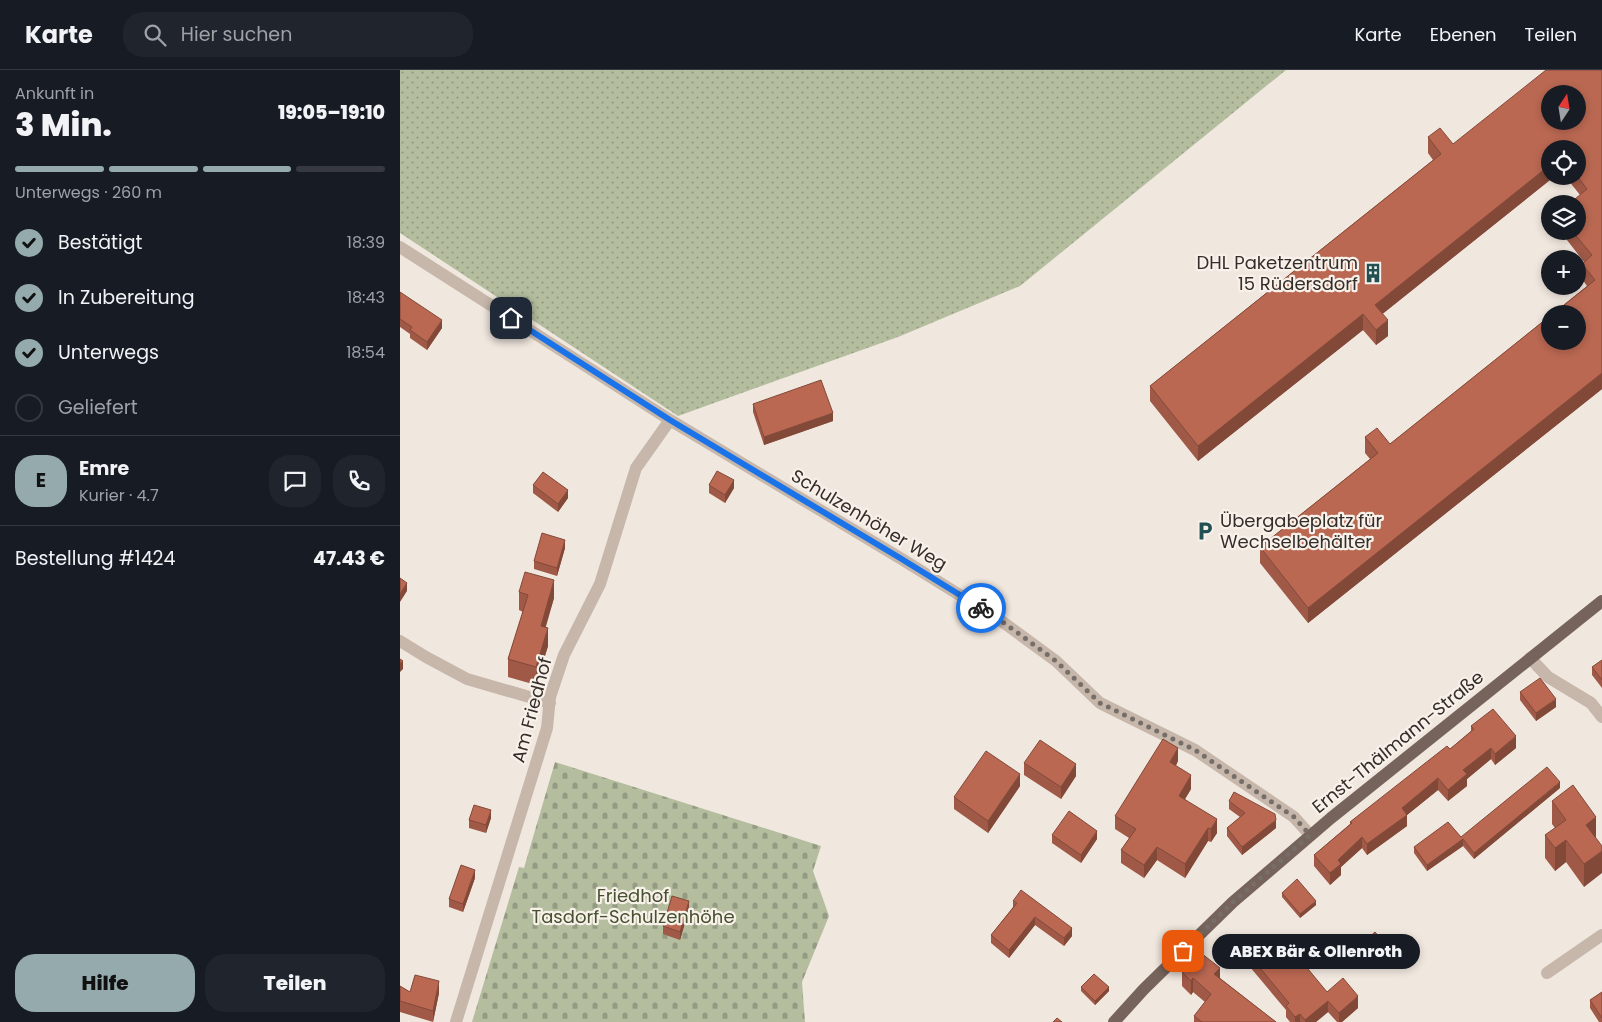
<!DOCTYPE html>
<html lang="de">
<head>
<meta charset="utf-8">
<style>
  :root { --surface:#171b24; --page:#20242c; --text:#f1f3f6; --muted:#9ea1a6; --line:#363941; --accent:#94aaad }
  body { margin:0; font-family:Poppins,sans-serif; background:var(--page); color:var(--text); height:100vh; display:flex; flex-direction:column; font-size:19px; white-space:nowrap }
  * { box-sizing:border-box; margin:0 }
  p { font-size:16px; color:var(--muted) }
  .icon { flex:none; width:28px; height:28px; fill:none; stroke:currentColor; stroke-width:2; stroke-linecap:round; stroke-linejoin:round }
  .map { position:relative; flex:1; overflow:hidden }
  .sheet { display:flex; flex-direction:column; background:var(--surface); width:400px }
  .sheet>* { flex:none }
  .needle { width:32px; rotate:12deg }
  .fabs { position:absolute; left:1141px; top:15px; display:grid; gap:10px }
  .fabs a { display:grid; place-items:center; width:45px; height:45px; border-radius:50%; background:var(--surface); box-shadow:0 2px 8px #0003; font-size:25px }
  .pin { position:absolute; display:grid; place-items:center; width:42px; height:42px; color:#fff; margin:-21px; border-radius:10px; box-shadow:0 2px 8px #0006 }
  .courier { position:absolute; display:grid; place-items:center; width:50px; height:50px; margin:-25px; border:4px solid #1a73e8; border-radius:50%; background:#fff; color:#222; box-shadow:0 1px 6px #0007 }
  .bubble { position:absolute; height:35px; border-radius:18px; background:var(--surface); box-shadow:0 2px 8px #0003; font-size:16px; font-weight:800; line-height:35px; text-align:center }
  .overview em { font-style:normal; font-weight:800 }
  .overview div { display:flex; flex-direction:column-reverse }
  .overview { display:flex; align-items:center; justify-content:space-between; height:85px; padding:0 15px }
  h1 { font-size:32px; font-weight:800; line-height:38px }
  .bar { display:grid; grid-template-columns:repeat(4,1fr); gap:8px 5px; align-content:center; height:60px; padding:0 15px }
  .bar i { height:6px; border-radius:4px; background:var(--line) }
  .bar .current { background:var(--accent) }
  .bar p { grid-column:span 4 }
  .line { display:flex; align-items:center; gap:12px; padding:0 15px; border-top:1px solid var(--line) }
  .line div { flex:1 }
  .round { display:grid; place-items:center; flex:none; width:52px; height:52px; border-radius:20px; background:var(--page) }
  ol { padding:0 15px; list-style:none }
  li { display:flex; align-items:center; gap:15px; height:55px }
  li p { margin-inline-start:auto }
  li .icon { padding:5px; border-radius:50%; background:var(--accent); color:#111; stroke-width:4 }
  li:last-child { color:var(--muted) }
  li i { width:28px; height:28px; border:2px solid var(--line); border-radius:50% }
  .primary-button { display:flex; gap:10px; margin-top:auto; padding:10px 15px }
  .primary-button a { flex:1; height:58px; border-radius:20px; background:var(--accent); color:#111; font-size:20px; font-weight:800; line-height:58px; text-align:center }
  .primary-button a+a { background:var(--page); color:var(--text) }
  header { display:flex; align-items:center; gap:30px; box-sizing:border-box; height:70px; padding:0 25px; background:var(--surface); border-bottom:1px solid var(--line) }
  header strong { font-size:24px }
  nav { display:flex; gap:28px; margin-inline-start:auto; font-size:18px }
  .search { width:350px; height:45px; background:var(--page); display:flex; align-items:center; gap:12px; box-sizing:border-box; padding:0 18px; border-radius:20px; color:var(--muted); font-size:19px }
  main { display:flex; flex:1; min-height:0 }
  .map>svg:first-child { display:block }
  .grass { fill:url(#grass-dots) }
  .cemetery { fill:url(#cemetery-stones) }
  .lines { fill:none; stroke-linecap:round; stroke-linejoin:round }
  .minor { stroke:#c7b7ab; stroke-width:12 }
  .major { stroke:#76645c; stroke-width:12 }
  .wall { fill:#a05947 }
  .shaded-wall { fill:#824939 }
  .building { fill:#ba6852; stroke:#824939; fill-rule:evenodd }
  .done { stroke:#766e68; stroke-width:5; stroke-dasharray:0 9 }
  .route { stroke:#1a73e8; stroke-width:6 }
  .labels { text-anchor:middle; stroke-width:4.5; stroke-linejoin:round; paint-order:stroke }
  .poi-label { font-size:18px; fill:#352d29; stroke:#f8f1ea; text-anchor:end }
  .street-label { font-size:18px; fill:#352d29; stroke:#f8f1ea }
  .park-label { font-size:18px; fill:#46512f; stroke:#f8f1ea }
</style>
</head>
<body>
<header>
<strong>Karte</strong>
<div class="search"><svg class="icon" aria-label="search" viewBox="0 0 24 24"><circle cx="10" cy="10" r="6"/><path d="M15 15l6 6"/></svg>Hier suchen</div>
<nav><a>Karte</a><a>Ebenen</a><a>Teilen</a></nav>
</header>
<main>
<section class="sheet">
<div class="overview"><div><h1>3 Min.</h1><p>Ankunft in</p></div><em>19:05–19:10</em></div>
<div class="bar"><i class="current"></i><i class="current"></i><i class="current"></i><i></i><p>Unterwegs · 260 m</p></div>
<ol>
<li><svg class="icon" aria-label="check" viewBox="0 0 24 24"><path d="M5 12l5 5 9-10"/></svg>Bestätigt<p>18:39</p></li>
<li><svg class="icon" aria-label="check" viewBox="0 0 24 24"><path d="M5 12l5 5 9-10"/></svg>In Zubereitung<p>18:43</p></li>
<li><svg class="icon" aria-label="check" viewBox="0 0 24 24"><path d="M5 12l5 5 9-10"/></svg>Unterwegs<p>18:54</p></li>
<li><i></i>Geliefert</li>
</ol>
<div class="line" style="height:90px"><b class="round" style="background:var(--accent);color:#111">E</b><div><b>Emre</b><p>Kurier · 4.7</p></div><a class="round"><svg class="icon" aria-label="chat" viewBox="0 0 24 24"><path d="M4 5h16v11H9l-5 4z"/></svg></a><a class="round"><svg class="icon" aria-label="phone" viewBox="0 0 24 24"><path d="M5 4h4l2 5-3 2q2 4 5 5l2-3 5 2v4C11 20 4 13 5 4z"/></svg></a></div>
<div class="line" style="height:65px"><div>Bestellung #1424</div><b>47.43 €</b></div>
<div class="primary-button"><a>Hilfe</a><a>Teilen</a></div>
</section>
<div class="map">
<svg width="1202" height="952" viewBox="0 0 1202 952">
  <defs>
    <pattern id="grass-dots" width="8" height="8" patternUnits="userSpaceOnUse" patternTransform="scale(1.25)"><rect width="8" height="8" fill="#b4be9f"/><path d="M2 2h.1M6 6h.1" fill="none" stroke="#939b82" stroke-width="1.8" stroke-linecap="round"/></pattern>
    <pattern id="cemetery-stones" width="16" height="16" patternUnits="userSpaceOnUse" patternTransform="scale(1.25)"><rect width="16" height="16" fill="#b4be9f"/><path d="M2 7V4a2 2 0 0 1 4 0v3zM10 15v-3a2 2 0 0 1 4 0v3z" fill="#939b82"/></pattern>
  </defs>
  <rect width="100%" height="100%" fill="#f0e7de"/>
  <path class="grass" d="M 0,0 L 886,0 L 620,216 L 498,267 L 278,346 L 0,163 Z"/>
  <path class="cemetery" d="M 155,692 L 421,776 L 413,801 L 429,846 L 402,912 L 405,952 L 72,952 L 119,797 L 124,798 Z"/>
  <g class="lines">
    <path class="minor" d="M 0,177 L 270,350 L 500,488 L 600,550 L 656,591 L 700,633 L 795,680 L 894,747 L 910,765
      M 0,571 L 26,587 L 67,609 L 150,633
      M 1130,588 L 1148,607 L 1191,633 L 1202,647
      M 1147,903 L 1202,865
      M 56,952 L 147,658 L 150,627 L 164,585 L 200,514 L 236,398 L 270,350"/>
    <path class="major" d="M 714,952 L 744,919 L 833,832 L 931,748 L 1202,531"/>
  </g>
  <path class="wall" d="M 1202,0 L 1202,319 L 908,553 L 860,493 L 860,477 L 970,389 L 965,383 L 965,367 L 990,374 L 1187,216 L 1182,209 L 1182,194 L 1184,192 L 1160,161 L 1178,161 L 1180,125 L 1165,106 L 1178,106 L 1178,79 L 1150,79 L 1155,106 L 982,244 L 988,266 L 976,275 L 963,260 L 798,391 L 750,331 L 750,316 L 1033,90 L 1028,83 L 1028,67 L 1053,74 Z
    M 0,222 L 42,258 L 27,280 L 10,268 L 10,264 L 0,257 Z
    M 353,334 L 433,351 L 364,375 L 353,342 Z
    M 133,415 L 168,428 L 158,442 L 133,423 Z
    M 309,415 L 334,418 L 325,433 L 309,423 Z
    M 165,478 L 157,506 L 134,499 L 134,491 Z
    M 119,522 L 154,528 L 145,557 L 148,576 L 136,615 L 108,607 L 108,589 L 123,542 L 119,540 Z
    M 1202,590 L 1202,618 L 1192,605 L 1192,597 Z
    M 1120,622 L 1156,637 L 1136,651 L 1120,630 Z
    M 1071,656 L 1116,678 L 1095,695 L 1091,689 L 1067,709 L 1067,716 L 1048,731 L 1038,720 L 1007,745 L 1007,756 L 967,785 L 962,778 L 941,797 L 941,805 L 930,815 L 914,796 L 914,785 L 950,754 L 950,752 L 1050,679 L 1071,661 Z
    M 778,691 L 776,696 L 791,719 L 785,729 L 817,763 L 811,772 L 808,771 L 785,808 L 757,790 L 744,808 L 721,793 L 721,780 L 729,768 L 715,759 L 715,746 Z
    M 624,693 L 676,706 L 661,729 L 624,705 Z
    M 620,716 L 588,763 L 554,739 L 554,727 Z
    M 1160,718 L 1074,789 L 1063,776 L 1027,801 L 1014,783 L 1014,777 L 1061,767 Z
    M 829,731 L 876,758 L 842,785 L 827,766 L 827,758 L 840,747 L 829,739 Z
    M 1152,731 L 1196,747 L 1184,817 L 1166,792 L 1155,801 L 1145,788 L 1145,765 L 1155,758 L 1152,754 Z
    M 91,748 L 86,763 L 69,758 L 69,750 Z
    M 652,765 L 697,769 L 681,793 L 652,773 Z
    M 75,808 L 63,842 L 49,837 L 49,829 Z
    M 882,823 L 916,835 L 900,848 L 882,827 Z
    M 613,831 L 672,866 L 664,876 L 635,855 L 609,888 L 591,873 L 591,865 L 613,837 Z
    M 289,839 L 280,870 L 263,864 L 263,856 Z
    M 965,871 L 985,878 L 976,886 L 965,875 Z
    M 850,886 L 890,886 L 927,922 L 958,938 L 942,952 L 937,952 L 928,942 L 916,952 L 890,952 L 886,947 L 886,940 L 850,897 Z
    M 782,902 L 820,908 L 876,952 L 794,952 L 794,946 L 805,932 L 793,922 L 791,925 L 782,916 Z
    M 0,916 L 10,922 L 39,923 L 33,952 L 0,942 Z
    M 681,917 L 709,921 L 695,935 L 681,921 Z
    M 1202,922 L 1202,952 L 1199,952 L 1190,938 L 1190,930 Z"/>
  <path class="shaded-wall" d="M 1150,95 L 1150,106 L 1155,106 L 975,250 L 975,235 Z
    M 963,244 L 963,260 L 798,391 L 798,376 Z
    M 42,250 L 42,258 L 27,280 L 27,272 Z
    M 988,250 L 988,266 L 976,275 L 976,260 Z
    M 1202,303 L 1202,319 L 908,553 L 908,538 Z
    M 433,343 L 433,351 L 364,375 L 364,367 Z
    M 334,410 L 334,418 L 325,433 L 325,425 Z
    M 168,420 L 168,428 L 158,442 L 158,434 Z
    M 165,470 L 165,478 L 157,506 L 157,498 Z
    M 154,510 L 154,528 L 141,574 L 141,556 Z
    M 7,513 L 7,521 L 0,532 L 0,524 Z
    M 148,558 L 148,576 L 136,615 L 136,597 Z
    M 3,591 L 3,599 L 0,602 L 0,594 Z
    M 1156,629 L 1156,637 L 1136,651 L 1136,643 Z
    M 1116,666 L 1116,678 L 1095,695 L 1095,684 Z
    M 778,678 L 778,691 L 770,705 L 770,692 Z
    M 1091,678 L 1091,689 L 1067,709 L 1067,716 L 1048,731 L 1048,720 L 1063,700 Z
    M 676,694 L 676,706 L 661,729 L 661,717 Z
    M 620,704 L 620,716 L 588,763 L 588,751 Z
    M 791,705 L 791,719 L 779,739 L 779,726 Z
    M 1038,708 L 1038,720 L 1007,745 L 1007,756 L 967,785 L 967,774 L 1002,738 Z
    M 1160,712 L 1160,718 L 1074,789 L 1074,783 Z
    M 91,740 L 91,748 L 86,763 L 86,755 Z
    M 1196,747 L 1196,770 L 1186,755 Z
    M 817,749 L 817,763 L 811,772 L 811,759 Z
    M 876,750 L 876,758 L 842,785 L 842,777 Z
    M 808,758 L 808,771 L 785,808 L 785,794 Z
    M 697,761 L 697,769 L 681,793 L 681,785 Z
    M 962,767 L 962,778 L 941,797 L 941,805 L 930,815 L 930,803 L 938,790 Z
    M 1063,769 L 1063,776 L 1027,801 L 1027,795 Z
    M 1166,770 L 1166,792 L 1155,801 L 1155,778 Z
    M 757,777 L 757,790 L 744,808 L 744,795 Z
    M 1202,781 L 1202,803 L 1184,817 L 1184,794 Z
    M 75,800 L 75,808 L 63,842 L 63,834 Z
    M 289,831 L 289,839 L 280,870 L 280,862 Z
    M 916,831 L 916,835 L 900,848 L 900,844 Z
    M 635,847 L 635,855 L 609,888 L 609,880 Z
    M 672,858 L 672,866 L 664,876 L 664,868 Z
    M 985,874 L 985,878 L 976,886 L 976,882 Z
    M 820,898 L 820,912 L 814,904 Z
    M 793,908 L 793,922 L 791,925 L 791,911 Z
    M 39,911 L 39,923 L 33,952 L 33,941 Z
    M 709,917 L 709,921 L 695,935 L 695,931 Z
    M 958,926 L 958,938 L 942,952 L 939,952 L 939,943 Z
    M 928,931 L 928,942 L 916,952 L 905,952 L 905,950 Z
    M 900,944 L 900,952 L 895,952 L 895,947 Z"/>
  <path class="building" d="M 1146,0 L 1202,0 L 1202,303 L 908,538 L 860,477 L 978,383 L 965,367 L 977,358 L 990,374 L 1150,246 L 1150,271 L 1178,271 L 1178,244 L 1153,244 L 1195,210 L 1182,194 L 1192,185 L 1172,161 L 1178,161 L 1178,134 L 1169,134 L 1187,119 L 1177,106 L 1178,79 L 1150,79 L 1150,95 L 975,235 L 988,250 L 976,260 L 963,244 L 798,376 L 750,316 L 1041,84 L 1028,67 L 1040,58 L 1053,74 ZM 1150,24 L 1178,24 L 1178,51 L 1150,51 Z
    M 0,222 L 42,250 L 27,272 L 10,260 L 12,257 L 0,249 Z
    M 421,310 L 433,343 L 364,367 L 353,334 Z
    M 317,401 L 334,410 L 325,425 L 309,415 Z
    M 143,402 L 168,420 L 158,434 L 133,415 Z
    M 142,463 L 165,470 L 157,498 L 134,491 Z
    M 125,502 L 154,510 L 141,556 L 148,558 L 136,597 L 108,589 L 128,525 L 119,522 Z
    M 0,508 L 7,513 L 0,524 Z
    M 0,589 L 3,591 L 0,594 Z
    M 1202,590 L 1202,610 L 1192,597 Z
    M 1140,608 L 1156,629 L 1136,643 L 1120,622 Z
    M 1093,639 L 1116,666 L 1095,684 L 1091,678 L 1063,700 L 1067,704 L 1048,720 L 1038,708 L 1002,738 L 1007,745 L 967,774 L 962,767 L 938,790 L 941,794 L 930,803 L 914,785 L 952,753 L 950,752 L 1047,676 L 1050,679 L 1074,659 L 1071,656 Z
    M 763,669 L 778,678 L 770,692 L 791,705 L 779,726 L 817,749 L 811,759 L 808,758 L 785,794 L 757,777 L 744,795 L 721,780 L 736,759 L 715,746 Z
    M 640,670 L 676,694 L 661,717 L 624,693 Z
    M 586,681 L 620,704 L 588,751 L 554,727 Z
    M 1147,697 L 1160,712 L 1074,783 L 1063,769 L 1027,795 L 1014,777 L 1048,752 L 1061,767 Z
    M 1173,715 L 1196,747 L 1186,755 L 1202,776 L 1202,781 L 1184,794 L 1166,770 L 1155,778 L 1145,765 L 1166,750 L 1152,731 Z
    M 834,722 L 875,744 L 876,750 L 842,777 L 827,758 L 845,743 L 829,731 Z
    M 74,735 L 91,740 L 86,755 L 69,750 Z
    M 669,741 L 697,761 L 681,785 L 652,765 Z
    M 61,795 L 75,800 L 63,834 L 49,829 Z
    M 897,809 L 916,831 L 900,844 L 882,823 Z
    M 621,820 L 672,858 L 664,868 L 635,847 L 609,880 L 591,865 L 617,833 L 613,831 Z
    M 272,826 L 289,831 L 280,862 L 263,856 Z
    M 975,862 L 985,874 L 976,882 L 965,871 Z
    M 873,867 L 890,886 L 894,882 L 927,922 L 943,908 L 958,926 L 939,943 L 928,931 L 905,950 L 900,944 L 895,947 L 886,936 L 889,933 L 850,886 Z
    M 801,883 L 820,898 L 814,904 L 876,952 L 802,952 L 794,946 L 811,924 L 793,908 L 791,911 L 782,902 Z
    M 694,904 L 709,917 L 695,931 L 681,917 Z
    M 15,905 L 39,911 L 33,941 L 0,931 L 0,916 L 10,922 Z
    M 1202,922 L 1202,948 L 1190,930 Z
    M 657,948 L 662,952 L 653,952 Z"/>
  <g class="lines">
    <path class="done" d="M 581,538 L 600,550 L 656,591 L 700,633 L 795,680 L 894,747 L 910,765 L 833,832 L 783,881"/>
    <path class="route" d="M 111,248 L 270,350 L 500,488 L 581,538"/>
  </g>
  <defs>
    <symbol id="building-bare" viewBox="-9 -9 18 18"><path d="M-4-6H4V6H1V3H-1V6H-4ZM-2.5-4.3h1.7v1.8h-1.7ZM.8-4.3h1.7v1.8H.8ZM-2.5-1h1.7V.8h-1.7ZM.8-1h1.7V.8H.8Z" fill="#235153" stroke="#f8f1ea" stroke-width="2.5" paint-order="stroke"/></symbol>
    <symbol id="parking-bare" viewBox="-9 -9 18 18"><path d="M-3.5-5.5H1a3.5 3.5 0 0 1 0 7H-1V5.5H-3.5ZM-1-3.4V-.6H.8a1.4 1.4 0 0 0 0-2.8Z" fill="#235153" stroke="#f8f1ea" stroke-width="2.5" paint-order="stroke"/></symbol>
  </defs>
  <g fill-rule="evenodd">
    <use href="#building-bare" x="959" y="189" width="28" height="28"/>
    <use href="#parking-bare" x="791" y="447" width="28" height="28"/>
  </g>
  <g class="labels">
    <g class="poi-label">
      <text x="958" y="199">DHL Paketzentrum<tspan x="958" dy="21">15 Rüdersdorf</tspan></text>
      <text x="820" y="457" text-anchor="start">Übergabeplatz für<tspan x="820" dy="21">Wechselbehälter</tspan></text>
    </g>
    <g class="street-label">
      <text transform="translate(469 450) rotate(31)" y="6">Schulzenhöher Weg</text>
      <text transform="translate(132 640) rotate(-75)" y="6">Am Friedhof</text>
      <text transform="translate(998 672) rotate(-39)" y="6">Ernst-Thälmann-Straße</text>
    </g>
    <g class="park-label">
      <text x="233" y="832">Friedhof<tspan x="233" dy="21">Tasdorf-Schulzenhöhe</tspan></text>
    </g>
  </g>
</svg>
<div class="fabs">
<a><svg class="needle" viewBox="-14 -14 28 28"><path d="M0-13l5 13h-10z" fill="#e53935"/><path d="M0 13l5-13h-10z" fill="#9ea1a6"/></svg></a>
<a><svg class="icon" aria-label="locate" viewBox="0 0 24 24"><circle cx="12" cy="12" r="6"/><path d="M12 2v4M12 18v4M2 12h4M18 12h4"/></svg></a>
<a><svg class="icon" aria-label="layers" viewBox="0 0 24 24"><path d="M12 4l9 5-9 5-9-5zM3 14l9 5 9-5"/></svg></a>
<a>+</a>
<a>−</a>
</div>
<div class="pin" style="left:783px;top:881px;background:#ea580c"><svg class="icon" aria-label="bag" viewBox="0 0 24 24"><path d="M5 8h14l-1 12H6zM9 8a3 3 0 0 1 6 0"/></svg></div>
<div class="pin" style="left:111px;top:248px;background:#1f2937"><svg class="icon" aria-label="home" viewBox="0 0 24 24"><path d="M3 11l9-7 9 7M6 9v11h12V9"/></svg></div>
<div class="courier" style="left:581px;top:538px"><svg class="icon" aria-label="bike" viewBox="0 0 24 24"><circle cx="6" cy="16" r="4"/><circle cx="18" cy="16" r="4"/><path d="M6 16l4-8h5l3 8M10 8l3 8H6M13 5h3"/></svg></div>
<div class="bubble" style="left:812px;top:864px;width:208px">ABEX Bär &amp; Ollenroth</div>
</div>
</main>
</body>
</html>
